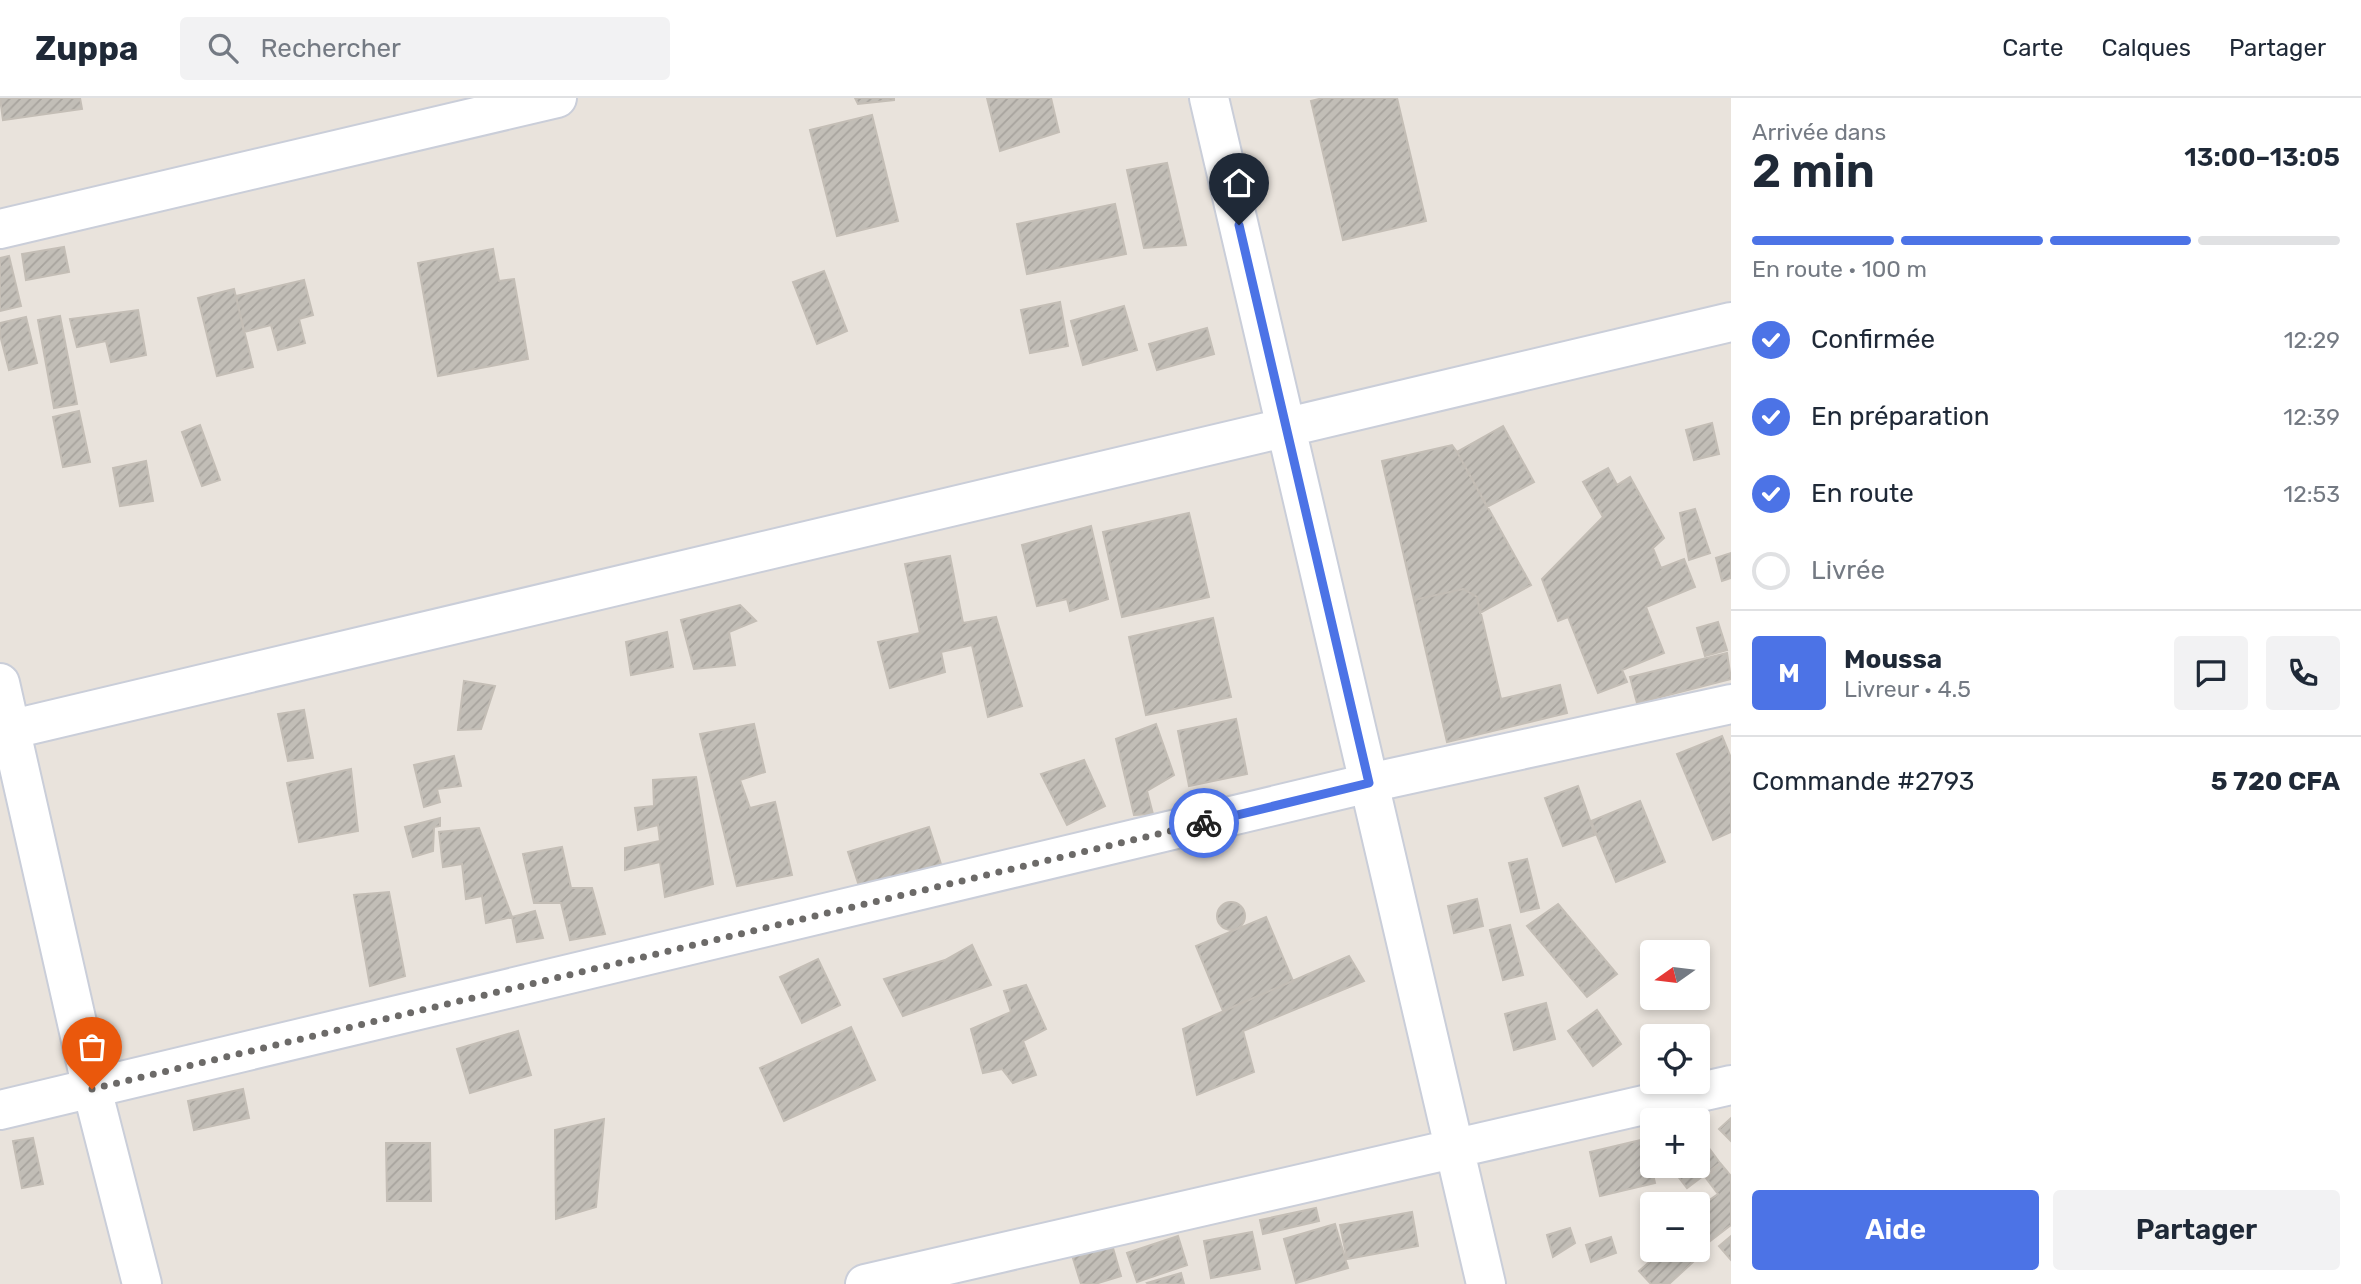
<!DOCTYPE html>
<html lang="fr">
<head>
<meta charset="utf-8">
<style>
  :root { --surface:#fff; --page:#f2f2f3; --text:#1f2937; --muted:#747a83; --line:#e0e1e3; --accent:#4c73e6 }
  body { margin:0; font-family:Rubik,sans-serif; background:var(--page); color:var(--text); height:100vh; display:flex; flex-direction:column; font-size:26px; white-space:nowrap }
  * { box-sizing:border-box; margin:0 }
  p { font-size:23px; color:var(--muted) }
  .icon { flex:none; width:38px; height:38px; fill:none; stroke:currentColor; stroke-width:2; stroke-linecap:round; stroke-linejoin:round }
  .map { position:relative; flex:1; overflow:hidden }
  .side { display:flex; flex-direction:column; background:var(--surface); width:630px }
  .side>* { flex:none }
  .needle { width:46px; rotate:256deg }
  .buttons { position:absolute; left:1640px; top:842px; display:grid; gap:14px }
  .buttons a { display:grid; place-items:center; width:70px; height:70px; border-radius:7px; background:var(--surface); box-shadow:0 4px 10px #0003; font-size:35px }
  .pin { position:absolute; display:grid; place-items:center; width:60px; height:60px; color:#fff; margin:-72px -30px; border-radius:50% 50% 50% 0; rotate:-45deg; box-shadow:0 0 7px #0007 }
  .pin .icon { rotate:45deg }
  .courier { position:absolute; display:grid; place-items:center; width:70px; height:70px; margin:-35px; border:5px solid #4c73e6; border-radius:50%; background:#fff; color:#222; box-shadow:0 2px 9px #0007 }
  .headline em { font-style:normal; font-weight:600 }
  .headline div { display:flex; flex-direction:column-reverse }
  .headline { display:flex; align-items:center; justify-content:space-between; height:119px; padding:0 21px }
  h1 { font-size:46px; font-weight:600; line-height:52px }
  .bar { display:grid; grid-template-columns:repeat(4,1fr); gap:10px 7px; align-content:center; height:84px; padding:0 21px }
  .bar i { height:9px; border-radius:5px; background:var(--line) }
  .bar .on { background:var(--accent) }
  .bar p { grid-column:span 4 }
  .line { display:flex; align-items:center; gap:18px; padding:0 21px; border-top:2px solid var(--line) }
  .line div { flex:1 }
  .round { display:grid; place-items:center; flex:none; width:74px; height:74px; border-radius:7px; background:var(--page) }
  ol { padding:0 21px; list-style:none }
  li { display:flex; align-items:center; gap:21px; height:77px }
  li p { margin-inline-start:auto }
  li .icon { padding:7px; border-radius:50%; background:var(--accent); color:#fff; stroke-width:4 }
  li:last-child { color:var(--muted) }
  li i { width:38px; height:38px; border:4px solid var(--line); border-radius:50% }
  .action { display:flex; gap:14px; margin-top:auto; padding:14px 21px }
  .action a { flex:1; height:80px; border-radius:7px; background:var(--accent); color:#fff; font-size:28px; font-weight:600; line-height:80px; text-align:center }
  .action a+a { background:var(--page); color:var(--text) }
  header { display:flex; align-items:center; gap:42px; box-sizing:border-box; height:98px; padding:0 35px; background:var(--surface); border-bottom:2px solid var(--line) }
  header strong { font-size:33px }
  nav { display:flex; gap:38px; margin-inline-start:auto; font-size:24px }
  .search { width:490px; height:63px; background:var(--page); display:flex; align-items:center; gap:18px; box-sizing:border-box; padding:0 24px; border-radius:7px; color:var(--muted); font-size:26px }
  main { display:flex; flex:1; min-height:0 }
  .map>svg:first-child { display:block }
  .building { fill:url(#building-hatch); stroke:#c4beb6; stroke-width:2 }
  .lines { fill:none; stroke-linecap:round; stroke-linejoin:round }
  .minor-casing { stroke:#caced9; stroke-width:42 }
  .minor { stroke:#fff; stroke-width:38 }
  .done { stroke:#6c6a68; stroke-width:7; stroke-dasharray:0 12.6 }
  .route { stroke:#4c73e6; stroke-width:9 }
</style>
</head>
<body>
<header>
<strong>Zuppa</strong>
<div class="search"><svg class="icon" aria-label="search" viewBox="0 0 24 24"><circle cx="10" cy="10" r="6"/><path d="M15 15l6 6"/></svg>Rechercher</div>
<nav><a>Carte</a><a>Calques</a><a>Partager</a></nav>
</header>
<main>
<div class="map">
<svg width="1731" height="1186" viewBox="0 0 1731 1186">
  <defs>
    <pattern id="building-hatch" width="6" height="6" patternUnits="userSpaceOnUse" patternTransform="scale(1.75)"><rect width="6" height="6" fill="#c2beb7"/><path d="M-1 1l2-2M0 6l6-6M5 7l2-2" fill="none" stroke="#a7a39d"/></pattern>
  </defs>
  <rect width="100%" height="100%" fill="#e9e3dc"/>
  <path class="building" d="M 0,0 L 80,0 L 82,11 L 3,22 Z
    M 855,0 L 894,0 L 894,2 L 858,6 Z
    M 987,0 L 1051,0 L 1059,34 L 1000,53 Z
    M 1323,0 L 1397,0 L 1426,123 L 1343,142 L 1311,3 Z
    M 872,17 L 898,123 L 837,138 L 810,32 Z
    M 1167,65 L 1186,147 L 1144,150 L 1127,72 Z
    M 1115,106 L 1126,156 L 1027,176 L 1017,126 Z
    M 64,149 L 69,174 L 26,182 L 22,156 Z
    M 493,151 L 499,183 L 514,181 L 528,261 L 438,278 L 418,165 Z
    M 9,158 L 21,208 L 0,213 L 0,160 Z
    M 824,173 L 847,233 L 817,246 L 793,184 Z
    M 304,182 L 313,217 L 299,221 L 305,245 L 278,252 L 271,227 L 244,234 L 236,198 Z
    M 234,191 L 253,269 L 217,278 L 198,200 Z
    M 1060,204 L 1068,248 L 1030,255 L 1021,212 Z
    M 1124,208 L 1137,252 L 1083,267 L 1071,223 Z
    M 138,212 L 146,257 L 111,264 L 106,243 L 77,249 L 70,221 Z
    M 60,218 L 77,306 L 54,310 L 38,222 Z
    M 26,219 L 37,265 L 9,272 L 0,237 L 0,225 Z
    M 1207,230 L 1214,256 L 1157,272 L 1149,246 Z
    M 79,313 L 90,364 L 63,369 L 53,319 Z
    M 1712,325 L 1719,356 L 1694,362 L 1686,332 Z
    M 200,327 L 220,382 L 202,388 L 182,334 Z
    M 1503,328 L 1534,384 L 1487,409 L 1457,354 Z
    M 1452,347 L 1457,354 L 1531,487 L 1480,515 L 1477,499 L 1463,491 L 1414,502 L 1382,363 Z
    M 146,363 L 153,403 L 120,408 L 113,370 Z
    M 1608,370 L 1617,387 L 1630,379 L 1664,440 L 1653,450 L 1661,470 L 1684,461 L 1695,489 L 1646,509 L 1664,555 L 1622,572 L 1627,584 L 1598,595 L 1568,519 L 1558,523 L 1542,481 L 1603,419 L 1583,384 Z
    M 1695,411 L 1710,455 L 1689,462 L 1680,415 Z
    M 1189,415 L 1209,499 L 1122,519 L 1103,434 Z
    M 1091,428 L 1108,501 L 1070,513 L 1067,501 L 1037,508 L 1022,447 Z
    M 1731,455 L 1731,480 L 1722,483 L 1716,460 Z
    M 950,458 L 963,525 L 996,519 L 1022,608 L 988,619 L 972,547 L 941,554 L 945,574 L 890,590 L 878,544 L 920,535 L 905,466 Z
    M 1463,491 L 1477,499 L 1501,601 L 1560,587 L 1567,615 L 1447,644 L 1414,502 Z
    M 740,507 L 756,523 L 729,534 L 735,567 L 694,571 L 681,522 Z
    M 1213,520 L 1231,599 L 1146,617 L 1129,539 Z
    M 1718,524 L 1727,552 L 1705,558 L 1697,530 Z
    M 667,534 L 673,569 L 631,577 L 626,544 Z
    M 1727,555 L 1731,581 L 1637,605 L 1630,579 Z
    M 464,583 L 495,588 L 481,631 L 458,632 Z
    M 304,612 L 313,660 L 288,663 L 278,616 Z
    M 1236,621 L 1247,676 L 1189,688 L 1178,633 Z
    M 754,626 L 765,674 L 740,682 L 750,710 L 775,704 L 792,777 L 737,788 L 700,636 Z
    M 1156,626 L 1174,677 L 1147,693 L 1153,716 L 1134,717 L 1116,641 Z
    M 1722,638 L 1731,660 L 1731,734 L 1713,742 L 1677,656 Z
    M 454,658 L 461,688 L 437,691 L 440,704 L 424,709 L 414,667 Z
    M 1084,662 L 1105,708 L 1067,727 L 1041,676 Z
    M 351,671 L 358,733 L 299,744 L 287,685 Z
    M 696,679 L 713,786 L 665,799 L 660,764 L 625,772 L 625,750 L 660,743 L 658,727 L 638,732 L 635,710 L 654,708 L 653,682 Z
    M 1578,688 L 1595,737 L 1563,748 L 1545,700 Z
    M 1640,703 L 1665,764 L 1616,784 L 1591,723 Z
    M 440,720 L 440,728 L 434,729 L 433,753 L 413,759 L 405,729 Z
    M 929,729 L 941,766 L 860,791 L 848,754 Z
    M 479,730 L 512,819 L 486,825 L 482,798 L 466,801 L 462,766 L 443,769 L 439,734 Z
    M 562,749 L 571,790 L 592,790 L 605,836 L 570,842 L 561,805 L 534,805 L 523,756 Z
    M 1527,761 L 1539,810 L 1521,814 L 1509,765 Z
    M 389,794 L 405,878 L 370,888 L 354,797 Z
    M 1477,801 L 1483,828 L 1454,835 L 1448,808 Z
    M1217 818a14 14 0 1 1 28 0a14 14 0 1 1-28 0Z
    M 1558,806 L 1617,876 L 1587,899 L 1527,828 Z
    M 535,813 L 543,840 L 517,844 L 512,819 Z
    M 1266,819 L 1293,883 L 1223,913 L 1196,848 Z
    M 1510,827 L 1523,877 L 1503,882 L 1490,832 Z
    M 972,847 L 991,887 L 903,918 L 884,881 L 945,862 Z
    M 1349,858 L 1364,883 L 1243,933 L 1254,974 L 1197,997 L 1183,931 Z
    M 818,861 L 840,907 L 802,925 L 780,879 Z
    M 1026,887 L 1046,931 L 1023,943 L 1036,977 L 1013,985 L 1002,971 L 983,975 L 971,931 L 1011,914 L 1004,893 Z
    M 1546,905 L 1555,941 L 1514,952 L 1505,916 Z
    M 1597,912 L 1621,946 L 1593,968 L 1568,933 Z
    M 851,929 L 875,982 L 784,1023 L 760,970 Z
    M 518,933 L 531,977 L 470,995 L 457,951 Z
    M 243,991 L 249,1020 L 194,1032 L 188,1003 Z
    M 1731,1020 L 1731,1043 L 1719,1031 Z
    M 604,1021 L 596,1109 L 556,1121 L 555,1032 Z
    M 33,1040 L 43,1086 L 22,1090 L 13,1043 Z
    M 1645,1041 L 1655,1085 L 1600,1098 L 1590,1054 Z
    M 1703,1042 L 1720,1065 L 1687,1090 L 1670,1068 L 1698,1068 L 1698,1046 Z
    M 386,1045 L 430,1045 L 431,1103 L 387,1103 Z
    M 1720,1065 L 1731,1078 L 1731,1127 L 1701,1150 L 1698,1146 L 1698,1110 L 1718,1096 L 1706,1080 Z
    M 1316,1110 L 1319,1123 L 1263,1136 L 1260,1122 Z
    M 1412,1114 L 1418,1148 L 1347,1161 L 1340,1127 Z
    M 1335,1126 L 1348,1170 L 1296,1185 L 1284,1141 Z
    M 1570,1130 L 1575,1145 L 1553,1159 L 1547,1137 Z
    M 1252,1134 L 1260,1171 L 1211,1180 L 1204,1143 Z
    M 1178,1138 L 1187,1167 L 1137,1184 L 1127,1155 Z
    M 1731,1138 L 1731,1162 L 1719,1148 Z
    M 1611,1139 L 1616,1155 L 1591,1164 L 1586,1147 Z
    M 1111,1143 L 1121,1178 L 1095,1186 L 1081,1186 L 1071,1154 Z
    M 1663,1152 L 1681,1152 L 1693,1164 L 1669,1186 L 1651,1186 L 1639,1173 Z
    M 1181,1175 L 1184,1186 L 1148,1186 L 1147,1185 Z"/>
  <g class="lines">
    <defs>
      <path id="minor" d="M 1209,0 L 1486,1186
        M 0,131 L 557,0
        M 0,585 L 92,991 L 142,1186
        M 0,634 L 1731,224
        M 0,1012 L 1369,685 L 1731,606
        M 865,1186 L 1731,987"/>
    </defs>
    <use href="#minor" class="minor-casing"/>
    <use href="#minor" class="minor"/>
  </g>
  <g class="lines">
    <path class="done" d="M 92,991 L 1204,725"/>
    <path class="route" d="M 1204,725 L 1369,685 L 1239,127"/>
  </g>
</svg>
<div class="buttons">
<a><svg class="needle" viewBox="-14 -14 28 28"><path d="M0-13l5 13h-10z" fill="#e53935"/><path d="M0 13l5-13h-10z" fill="#747a83"/></svg></a>
<a><svg class="icon" aria-label="locate" viewBox="0 0 24 24"><circle cx="12" cy="12" r="6"/><path d="M12 2v4M12 18v4M2 12h4M18 12h4"/></svg></a>
<a>+</a>
<a>−</a>
</div>
<div class="pin" style="left:92px;top:991px;background:#ea580c"><svg class="icon" aria-label="bag" viewBox="0 0 24 24"><path d="M5 8h14l-1 12H6zM9 8a3 3 0 0 1 6 0"/></svg></div>
<div class="pin" style="left:1239px;top:127px;background:#1f2937"><svg class="icon" aria-label="home" viewBox="0 0 24 24"><path d="M3 11l9-7 9 7M6 9v11h12V9"/></svg></div>
<div class="courier" style="left:1204px;top:725px"><svg class="icon" aria-label="bike" viewBox="0 0 24 24"><circle cx="6" cy="16" r="4"/><circle cx="18" cy="16" r="4"/><path d="M6 16l4-8h5l3 8M10 8l3 8H6M13 5h3"/></svg></div>
</div>
<section class="side">
<div class="headline"><div><h1>2 min</h1><p>Arrivée dans</p></div><em>13:00–13:05</em></div>
<div class="bar"><i class="on"></i><i class="on"></i><i class="on"></i><i></i><p>En route · 100 m</p></div>
<ol>
<li><svg class="icon" aria-label="check" viewBox="0 0 24 24"><path d="M5 12l5 5 9-10"/></svg>Confirmée<p>12:29</p></li>
<li><svg class="icon" aria-label="check" viewBox="0 0 24 24"><path d="M5 12l5 5 9-10"/></svg>En préparation<p>12:39</p></li>
<li><svg class="icon" aria-label="check" viewBox="0 0 24 24"><path d="M5 12l5 5 9-10"/></svg>En route<p>12:53</p></li>
<li><i></i>Livrée</li>
</ol>
<div class="line" style="height:126px"><b class="round" style="background:var(--accent);color:#fff">M</b><div><b>Moussa</b><p>Livreur · 4.5</p></div><a class="round"><svg class="icon" aria-label="chat" viewBox="0 0 24 24"><path d="M4 5h16v11H9l-5 4z"/></svg></a><a class="round"><svg class="icon" aria-label="phone" viewBox="0 0 24 24"><path d="M5 4h4l2 5-3 2q2 4 5 5l2-3 5 2v4C11 20 4 13 5 4z"/></svg></a></div>
<div class="line" style="height:91px"><div>Commande #2793</div><b>5 720 CFA</b></div>
<div class="action"><a>Aide</a><a>Partager</a></div>
</section>
</main>
</body>
</html>
